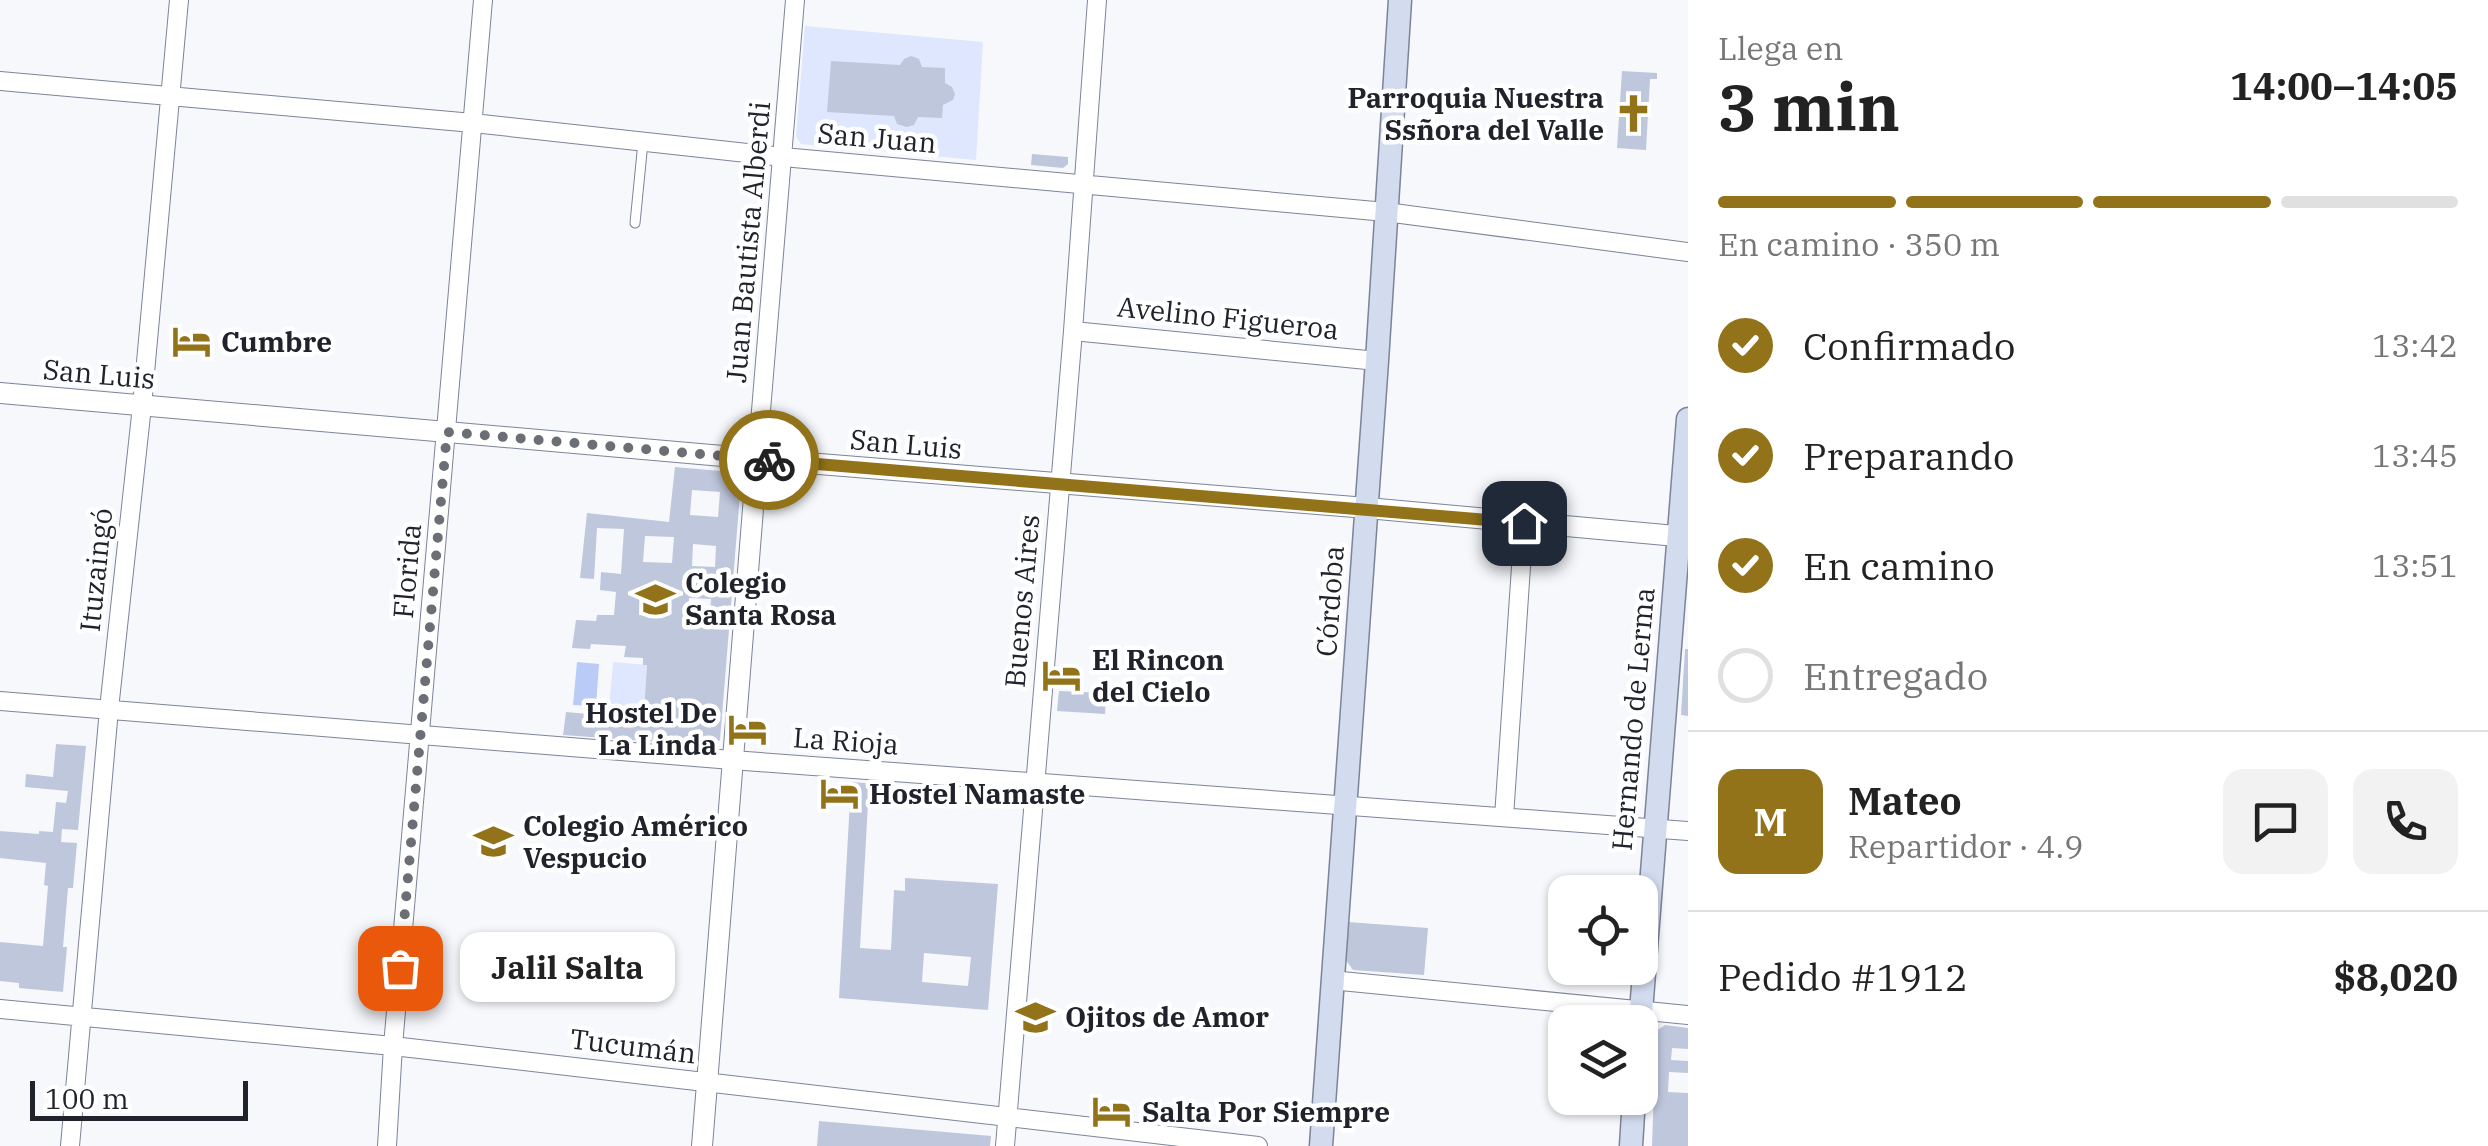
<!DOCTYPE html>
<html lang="es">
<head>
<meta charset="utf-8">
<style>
  :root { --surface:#fff; --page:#f2f2f2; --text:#222; --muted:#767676; --line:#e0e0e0; --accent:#927319 }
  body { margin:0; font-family:"IBM Plex Serif",serif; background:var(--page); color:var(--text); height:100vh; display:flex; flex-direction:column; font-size:38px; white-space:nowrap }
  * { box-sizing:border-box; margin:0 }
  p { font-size:32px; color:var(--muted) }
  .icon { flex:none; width:55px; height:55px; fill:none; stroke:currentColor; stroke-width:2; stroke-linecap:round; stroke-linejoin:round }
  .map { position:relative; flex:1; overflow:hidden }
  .panel { display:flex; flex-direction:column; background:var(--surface); width:800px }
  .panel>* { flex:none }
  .controls { position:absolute; left:1548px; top:875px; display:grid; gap:20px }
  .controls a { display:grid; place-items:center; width:110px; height:110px; border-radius:20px; background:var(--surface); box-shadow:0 2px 8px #0004; font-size:50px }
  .scale { position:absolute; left:30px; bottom:25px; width:218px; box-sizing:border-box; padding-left:10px; border:5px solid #20232b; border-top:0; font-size:28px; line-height:35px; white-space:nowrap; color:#20232b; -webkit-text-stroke:8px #fff; paint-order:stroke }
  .pin { position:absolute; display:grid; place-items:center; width:85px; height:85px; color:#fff; margin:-42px; border-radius:20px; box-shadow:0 5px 15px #0006 }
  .courier { position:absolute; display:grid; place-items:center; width:100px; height:100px; margin:-50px; border:8px solid #927319; border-radius:50%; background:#fff; color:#222; box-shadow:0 2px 12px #0007 }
  .bubble { position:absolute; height:70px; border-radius:20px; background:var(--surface); box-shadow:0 2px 8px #0004; font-size:32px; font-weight:700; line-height:70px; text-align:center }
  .overview em { font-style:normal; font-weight:700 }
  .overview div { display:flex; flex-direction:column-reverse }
  .overview { display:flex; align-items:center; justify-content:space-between; height:170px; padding:0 30px }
  h1 { font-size:65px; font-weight:700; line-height:75px }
  .bar { display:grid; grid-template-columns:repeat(4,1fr); gap:15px 10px; align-content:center; height:120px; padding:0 30px }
  .bar i { height:12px; border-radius:8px; background:var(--line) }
  .bar .on { background:var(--accent) }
  .bar p { grid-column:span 4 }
  .line { display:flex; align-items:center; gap:25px; padding:0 30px; border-top:2px solid var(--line) }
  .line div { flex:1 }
  .round { display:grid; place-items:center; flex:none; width:105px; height:105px; border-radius:20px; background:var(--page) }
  ol { padding:0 30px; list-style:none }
  li { display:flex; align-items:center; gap:30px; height:110px }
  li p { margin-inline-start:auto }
  li .icon { padding:10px; border-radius:50%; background:var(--accent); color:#fff; stroke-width:4 }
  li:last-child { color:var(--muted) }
  li i { width:55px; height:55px; border:5px solid var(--line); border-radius:50% }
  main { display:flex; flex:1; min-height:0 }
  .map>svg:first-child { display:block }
  .green { fill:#dee7fd }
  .water { fill:#bacbf8 }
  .building { fill:#bfc7dd; fill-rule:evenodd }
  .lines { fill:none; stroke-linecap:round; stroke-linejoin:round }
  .service-casing { stroke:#7c8498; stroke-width:11 }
  .minor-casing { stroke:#7c8498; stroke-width:20 }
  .tertiary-casing { stroke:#7c8498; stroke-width:22 }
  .secondary-casing { stroke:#7c8498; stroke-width:25 }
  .service { stroke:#fff; stroke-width:9 }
  .minor { stroke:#fff; stroke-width:18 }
  .tertiary { stroke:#fff; stroke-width:20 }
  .secondary { stroke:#d3dbef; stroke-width:22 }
  .done { stroke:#6b6e74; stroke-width:10; stroke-dasharray:0 18 }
  .route { stroke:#927319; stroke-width:12 }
  .labels { text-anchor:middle; stroke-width:9; stroke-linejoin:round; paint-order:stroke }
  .poi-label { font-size:28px; font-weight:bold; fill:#20232b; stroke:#fff; text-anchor:start }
  .street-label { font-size:28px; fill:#20232b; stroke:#fff }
</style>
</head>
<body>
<main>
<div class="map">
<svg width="1688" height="1146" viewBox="0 0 1688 1146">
  <rect width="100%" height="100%" fill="#f6f8fc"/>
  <path class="green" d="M 805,26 L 983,42 L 976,160 L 801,144 L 796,137 Z
    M 613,662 L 647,665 L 643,722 L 608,719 Z"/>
  <path class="water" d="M 577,662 L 599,664 L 596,706 L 573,705 Z"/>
  <path class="building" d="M 911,56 L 919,59 L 922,67 L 945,68 L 945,83 L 952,87 L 955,94 L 953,100 L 943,105 L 942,118 L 918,117 L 914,125 L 907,127 L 897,124 L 894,116 L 827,112 L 831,61 L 900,65 L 904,59 Z
    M 1622,71 L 1657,73 L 1657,79 L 1650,79 L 1646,150 L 1617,148 Z
    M 1032,154 L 1068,157 L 1068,164 L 1063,168 L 1031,165 Z
    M 675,467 L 732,472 L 741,482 L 720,740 L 713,746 L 563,735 L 566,712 L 598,715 L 597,722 L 643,724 L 647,665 L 643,665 L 643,658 L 624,657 L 626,646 L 591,644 L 590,649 L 572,648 L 576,620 L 596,621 L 597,615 L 614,615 L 616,592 L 600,590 L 601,572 L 621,574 L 624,529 L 597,528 L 594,579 L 580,578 L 587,513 L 669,522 ZM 692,490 L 720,492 L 718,517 L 690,515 ZM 645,536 L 674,537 L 672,563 L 643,562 ZM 693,544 L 716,546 L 715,567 L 692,566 ZM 640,595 L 662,596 L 661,617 L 639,615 ZM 689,598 L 711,599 L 710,620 L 688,619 Z
    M 1685,649 L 1688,649 L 1688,716 L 1681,715 Z
    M 1059,691 L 1106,693 L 1105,714 L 1057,711 Z
    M 56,744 L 86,746 L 78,830 L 62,829 L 61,842 L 77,843 L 73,888 L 68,888 L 63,947 L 67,947 L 63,992 L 19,988 L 19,983 L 0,981 L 0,942 L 43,946 L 48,886 L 44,885 L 46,863 L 0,858 L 0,831 L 39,834 L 39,831 L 53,832 L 56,802 L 66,803 L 68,791 L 25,787 L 26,774 L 53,777 Z
    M 851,782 L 878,784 L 877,803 L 868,803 L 860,948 L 891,950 L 894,890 L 905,891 L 905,878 L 998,884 L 988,1010 L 839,998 ZM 924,953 L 971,957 L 968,986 L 922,982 Z
    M 1348,922 L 1428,928 L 1424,975 L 1353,970 L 1345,959 Z
    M 1665,1025 L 1688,1028 L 1688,1049 L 1672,1048 L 1671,1060 L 1688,1061 L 1688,1073 L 1669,1072 L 1668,1092 L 1688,1093 L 1688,1146 L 1652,1146 L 1656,1031 Z
    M 819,1121 L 991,1136 L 990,1146 L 817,1146 Z"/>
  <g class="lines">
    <defs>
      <path id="service" d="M 635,223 L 643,142"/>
      <path id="minor" d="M 0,81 L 473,123 L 783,157 L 1386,212 L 1688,252
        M 1073,331 L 1377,361
        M 757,459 L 795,0
        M 0,701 L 732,760 L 1688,831
        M 1504,817 L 1524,523
        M 1331,980 L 1688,1015
        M 0,1009 L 393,1046 L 1258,1146
        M 70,1146 L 109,709 L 142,406 L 179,0
        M 387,1146 L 393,1046 L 483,0
        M 1005,1146 L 1073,331 L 1097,0"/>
      <path id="tertiary" d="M 0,393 L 757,459 L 1367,508 L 1688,537
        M 702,1146 L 757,459"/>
      <path id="secondary" d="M 1640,1024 L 1688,419
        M 1321,1146 L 1377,361 L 1400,0
        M 1631,1146 L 1634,1098"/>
    </defs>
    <use href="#service" class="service-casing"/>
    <use href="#minor" class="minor-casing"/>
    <use href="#tertiary" class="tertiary-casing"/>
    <use href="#secondary" class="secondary-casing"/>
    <use href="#service" class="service"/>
    <use href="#minor" class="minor"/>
    <use href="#tertiary" class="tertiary"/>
    <use href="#secondary" class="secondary"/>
  </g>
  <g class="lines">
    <path class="done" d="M 400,968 L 447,432 L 769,460"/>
    <path class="route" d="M 769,460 L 1524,523"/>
  </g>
  <defs>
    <symbol id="church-bare" viewBox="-9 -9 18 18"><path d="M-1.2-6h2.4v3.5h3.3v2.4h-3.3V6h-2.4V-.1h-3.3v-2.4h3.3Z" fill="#927319" stroke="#fff" stroke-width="2.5" paint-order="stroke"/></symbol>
    <symbol id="hotel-bare" viewBox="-9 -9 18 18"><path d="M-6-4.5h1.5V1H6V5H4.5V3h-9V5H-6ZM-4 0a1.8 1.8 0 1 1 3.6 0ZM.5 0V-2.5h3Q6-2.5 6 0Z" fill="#927319" stroke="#fff" stroke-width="2.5" paint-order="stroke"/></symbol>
    <symbol id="school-bare" viewBox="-9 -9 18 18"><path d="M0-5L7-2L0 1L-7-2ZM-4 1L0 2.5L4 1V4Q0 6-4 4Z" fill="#927319" stroke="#fff" stroke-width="2.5" paint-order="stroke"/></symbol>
  </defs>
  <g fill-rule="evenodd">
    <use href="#church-bare" x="1606" y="86" width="55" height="55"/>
    <use href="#hotel-bare" x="164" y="314" width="55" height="55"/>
    <use href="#school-bare" x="628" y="572" width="55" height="55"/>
    <use href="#hotel-bare" x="1034" y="648" width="55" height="55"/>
    <use href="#hotel-bare" x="720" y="702" width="55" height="55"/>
    <use href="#hotel-bare" x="812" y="766" width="55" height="55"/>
    <use href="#school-bare" x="466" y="814" width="55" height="55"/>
    <use href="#school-bare" x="1008" y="990" width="55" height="55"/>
    <use href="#hotel-bare" x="1084" y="1084" width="55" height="55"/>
  </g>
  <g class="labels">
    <g class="poi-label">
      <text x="1604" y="108" text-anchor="end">Parroquia Nuestra<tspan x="1604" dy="32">Ssñora del Valle</tspan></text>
      <text x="221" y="352">Cumbre</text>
      <text x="685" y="593">Colegio<tspan x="685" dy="32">Santa Rosa</tspan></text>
      <text x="1092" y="670">El Rincon<tspan x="1092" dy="32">del Cielo</tspan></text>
      <text x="717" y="723" text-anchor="end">Hostel De<tspan x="717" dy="32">La Linda</tspan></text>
      <text x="869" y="804">Hostel Namaste</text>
      <text x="523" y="836">Colegio Américo<tspan x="523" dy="32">Vespucio</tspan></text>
      <text x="1065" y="1027">Ojitos de Amor</text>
      <text x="1142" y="1122">Salta Por Siempre</text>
    </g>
    <g class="street-label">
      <text transform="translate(877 138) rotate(5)" y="10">San Juan</text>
      <text transform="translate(748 242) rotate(-85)" y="10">Juan Bautista Alberdi</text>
      <text transform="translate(1228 318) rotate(6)" y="10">Avelino Figueroa</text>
      <text transform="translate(99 374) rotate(5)" y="10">San Luis</text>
      <text transform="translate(906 444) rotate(5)" y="10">San Luis</text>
      <text transform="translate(96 570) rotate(-84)" y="10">Ituzaingó</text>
      <text transform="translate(407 571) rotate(-85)" y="10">Florida</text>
      <text transform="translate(1022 601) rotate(-85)" y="10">Buenos Aires</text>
      <text transform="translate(1330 601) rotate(-86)" y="10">Córdoba</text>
      <text transform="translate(1633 719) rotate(-85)" y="10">Hernando de Lerma</text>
      <text transform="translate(846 741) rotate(4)" y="10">La Rioja</text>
      <text transform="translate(633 1046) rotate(7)" y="10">Tucumán</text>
    </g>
  </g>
</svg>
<div class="controls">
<a><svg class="icon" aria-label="locate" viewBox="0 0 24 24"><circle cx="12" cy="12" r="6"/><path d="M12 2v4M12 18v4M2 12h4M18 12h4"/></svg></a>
<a><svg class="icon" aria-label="layers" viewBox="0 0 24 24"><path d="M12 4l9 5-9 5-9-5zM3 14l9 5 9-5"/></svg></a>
</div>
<div class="scale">100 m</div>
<div class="pin" style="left:400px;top:968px;background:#ea580c"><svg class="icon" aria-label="bag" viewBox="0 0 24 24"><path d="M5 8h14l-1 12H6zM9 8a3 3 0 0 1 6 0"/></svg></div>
<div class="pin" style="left:1524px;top:523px;background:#1f2937"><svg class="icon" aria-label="home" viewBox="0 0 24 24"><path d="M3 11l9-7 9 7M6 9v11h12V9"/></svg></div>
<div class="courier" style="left:769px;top:460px"><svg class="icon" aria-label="bike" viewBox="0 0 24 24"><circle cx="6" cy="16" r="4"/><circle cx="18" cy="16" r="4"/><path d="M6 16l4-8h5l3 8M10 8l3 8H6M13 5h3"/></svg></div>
<div class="bubble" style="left:460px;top:932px;width:215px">Jalil Salta</div>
</div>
<section class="panel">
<div class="overview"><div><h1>3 min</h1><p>Llega en</p></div><em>14:00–14:05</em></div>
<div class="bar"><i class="on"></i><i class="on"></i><i class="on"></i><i></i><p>En camino · 350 m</p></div>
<ol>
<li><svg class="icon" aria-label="check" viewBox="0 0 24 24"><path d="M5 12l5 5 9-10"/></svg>Confirmado<p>13:42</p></li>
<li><svg class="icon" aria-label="check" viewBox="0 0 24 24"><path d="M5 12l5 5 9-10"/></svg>Preparando<p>13:45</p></li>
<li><svg class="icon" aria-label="check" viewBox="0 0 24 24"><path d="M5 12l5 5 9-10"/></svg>En camino<p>13:51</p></li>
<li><i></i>Entregado</li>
</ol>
<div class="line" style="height:180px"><b class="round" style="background:var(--accent);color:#fff">M</b><div><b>Mateo</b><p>Repartidor · 4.9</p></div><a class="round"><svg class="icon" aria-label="chat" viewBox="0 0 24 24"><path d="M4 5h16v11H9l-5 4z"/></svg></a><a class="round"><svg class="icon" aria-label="phone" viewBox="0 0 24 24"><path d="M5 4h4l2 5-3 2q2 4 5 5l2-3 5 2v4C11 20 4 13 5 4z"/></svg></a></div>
<div class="line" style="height:130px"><div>Pedido #1912</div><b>$8,020</b></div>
</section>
</main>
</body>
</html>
